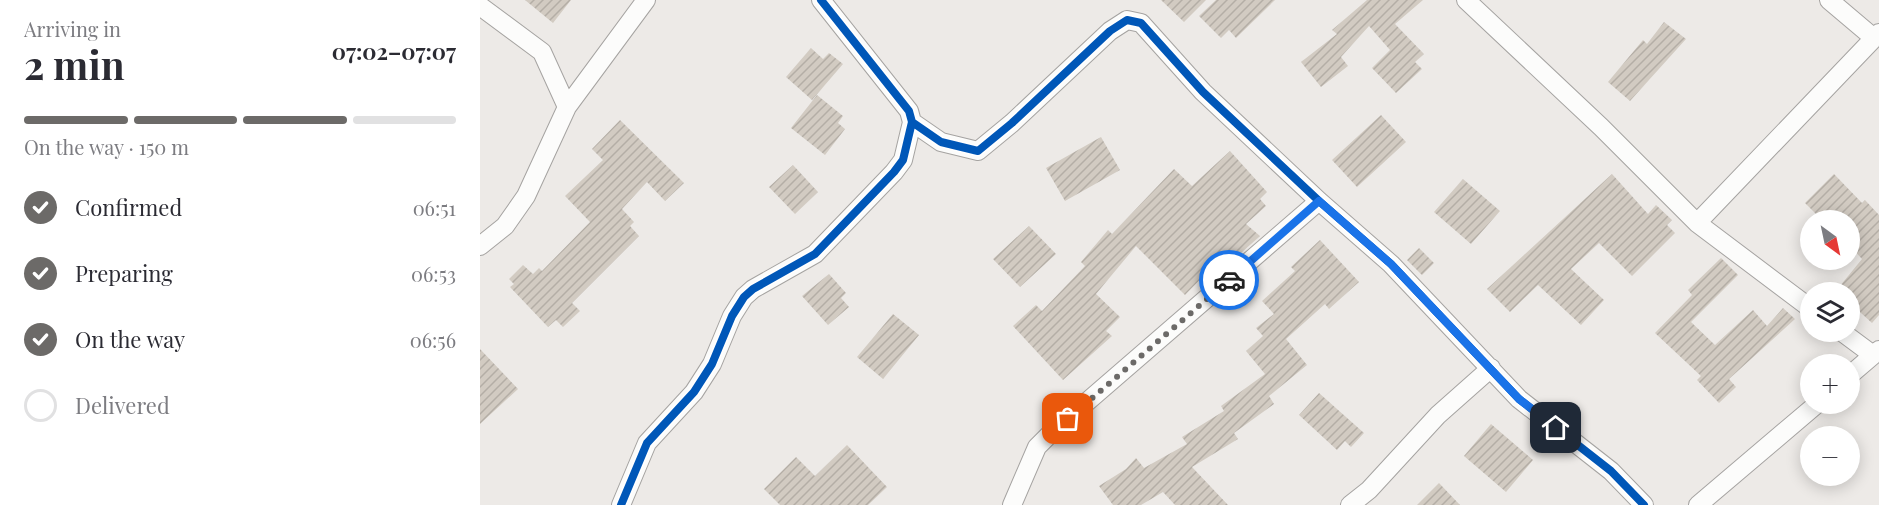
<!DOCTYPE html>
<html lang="en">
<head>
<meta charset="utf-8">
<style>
  :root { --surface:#fff; --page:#f2f2f3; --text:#2b2b33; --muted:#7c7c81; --line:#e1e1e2; --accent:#6c6a68 }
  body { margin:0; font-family:"Playfair Display",serif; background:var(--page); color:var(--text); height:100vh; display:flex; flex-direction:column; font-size:22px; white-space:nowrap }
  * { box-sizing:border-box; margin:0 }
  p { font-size:20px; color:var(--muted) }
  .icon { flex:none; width:33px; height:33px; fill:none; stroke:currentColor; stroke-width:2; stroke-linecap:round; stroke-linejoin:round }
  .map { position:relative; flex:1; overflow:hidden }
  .sheet { display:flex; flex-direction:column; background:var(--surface); width:480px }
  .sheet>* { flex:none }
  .needle { width:39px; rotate:147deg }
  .buttons { position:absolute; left:1320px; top:210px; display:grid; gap:12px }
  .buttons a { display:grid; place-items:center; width:60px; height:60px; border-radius:50%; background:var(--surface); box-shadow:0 3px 15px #0003; font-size:30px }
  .pin { position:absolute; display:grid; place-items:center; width:51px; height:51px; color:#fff; margin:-26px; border-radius:12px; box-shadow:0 3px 9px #0006 }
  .courier { position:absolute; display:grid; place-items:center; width:60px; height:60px; margin:-30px; border:4px solid #1a73e8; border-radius:50%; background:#fff; color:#222; box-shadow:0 2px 8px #0007 }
  .head em { font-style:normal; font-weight:700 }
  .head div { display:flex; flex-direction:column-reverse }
  .head { display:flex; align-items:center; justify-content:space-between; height:102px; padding:0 24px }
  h1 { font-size:39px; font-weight:700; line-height:45px }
  .bar { display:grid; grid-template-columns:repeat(4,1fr); gap:9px 6px; align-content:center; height:72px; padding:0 24px }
  .bar i { height:8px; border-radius:4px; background:var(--line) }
  .bar .on { background:var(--accent) }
  .bar p { grid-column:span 4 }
  ol { padding:0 24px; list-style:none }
  li { display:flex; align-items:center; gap:18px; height:66px }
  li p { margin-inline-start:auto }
  li .icon { padding:6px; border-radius:50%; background:var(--accent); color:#fff; stroke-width:4 }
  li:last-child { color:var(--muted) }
  li i { width:33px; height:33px; border:3px solid var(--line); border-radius:50% }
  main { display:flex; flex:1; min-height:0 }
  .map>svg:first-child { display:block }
  .building { fill:url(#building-hatch) }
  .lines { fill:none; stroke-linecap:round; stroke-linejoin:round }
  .street-casing { stroke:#a5a3a1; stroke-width:20 }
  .street { stroke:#fcfcfb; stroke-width:18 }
  .cycleway-casing { stroke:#fff; stroke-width:11 }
  .cycleway { stroke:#0057b8; stroke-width:8 }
  .done { stroke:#6c6a68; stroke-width:6; stroke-dasharray:0 10.8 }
  .route { stroke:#1a73e8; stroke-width:8 }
</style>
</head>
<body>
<main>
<section class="sheet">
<div class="head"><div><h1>2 min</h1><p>Arriving in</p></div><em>07:02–07:07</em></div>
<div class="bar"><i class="on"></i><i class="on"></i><i class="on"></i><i></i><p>On the way · 150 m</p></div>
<ol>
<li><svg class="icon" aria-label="check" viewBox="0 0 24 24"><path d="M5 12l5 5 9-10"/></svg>Confirmed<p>06:51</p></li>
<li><svg class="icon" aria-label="check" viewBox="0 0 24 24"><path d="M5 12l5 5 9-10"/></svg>Preparing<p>06:53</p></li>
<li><svg class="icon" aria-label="check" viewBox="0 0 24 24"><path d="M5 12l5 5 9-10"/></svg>On the way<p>06:56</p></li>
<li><i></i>Delivered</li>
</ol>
</section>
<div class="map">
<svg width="1399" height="505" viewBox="0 0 1399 505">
  <defs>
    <pattern id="building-hatch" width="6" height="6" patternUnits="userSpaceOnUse" patternTransform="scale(1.5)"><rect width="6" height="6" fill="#d2cbc2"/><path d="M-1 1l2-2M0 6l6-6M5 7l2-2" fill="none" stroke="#b4aea6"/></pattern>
  </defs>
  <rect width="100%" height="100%" fill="#edeae7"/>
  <path class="building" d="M 45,0 L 91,0 L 73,23 Z
    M 681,0 L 726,0 L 704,22 Z
    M 736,0 L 795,0 L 756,38 L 749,30 L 741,38 L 719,16 Z
    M 887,0 L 943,0 L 915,24 L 944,54 L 935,62 L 942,69 L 916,93 L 892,68 L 910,50 L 889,26 L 861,57 L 868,66 L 841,87 L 821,62 L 857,34 L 852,30 Z
    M 1184,22 L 1206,39 L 1150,101 L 1128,82 L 1163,40 L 1167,44 Z
    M 331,48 L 343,59 L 349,53 L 363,64 L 332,100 L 306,77 Z
    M 337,95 L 363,116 L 358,123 L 365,129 L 345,155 L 311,128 Z
    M 901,115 L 926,142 L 877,187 L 852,160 Z
    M 140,120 L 204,183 L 185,201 L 167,182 L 142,209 L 154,222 L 150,226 L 159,236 L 92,303 L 100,311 L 83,327 L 76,320 L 68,327 L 30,287 L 34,284 L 29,279 L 43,265 L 53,274 L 59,268 L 62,271 L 110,222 L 85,196 L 123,160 L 112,149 Z
    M 621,137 L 640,170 L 585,201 L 566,168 Z
    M 750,151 L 787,192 L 780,199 L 786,206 L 766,224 L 780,236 L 751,262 L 744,255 L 705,295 L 656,246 L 616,294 L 640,317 L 626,331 L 632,336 L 583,380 L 533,326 L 556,305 L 562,311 L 605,266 L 601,262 L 628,230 L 632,234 L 694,169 L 712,186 Z
    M 313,165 L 338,192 L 315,214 L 289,187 Z
    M 1132,174 L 1168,214 L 1176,205 L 1192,220 L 1187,225 L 1195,233 L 1152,276 L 1119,243 L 1091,269 L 1124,300 L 1101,325 L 1058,285 L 1030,312 L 1007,289 Z
    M 1354,174 L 1382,203 L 1385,200 L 1399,215 L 1399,315 L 1392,323 L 1370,303 L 1370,292 L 1355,292 L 1382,259 L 1370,246 L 1370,220 L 1342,220 L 1325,203 Z
    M 983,179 L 1020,211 L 991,244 L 954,212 Z
    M 549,226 L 576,254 L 540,287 L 513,259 Z
    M 840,240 L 879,282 L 849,309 L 845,304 L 806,339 L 827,365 L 789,396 L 794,404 L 754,433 L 758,439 L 712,467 L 748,505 L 695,505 L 683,492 L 661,505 L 633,505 L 619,486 L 646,469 L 656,458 L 664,468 L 707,444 L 702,437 L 744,411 L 741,406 L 785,374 L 766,351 L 783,336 L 776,328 L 794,314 L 782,301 L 815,271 L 811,267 Z
    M 939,248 L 954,263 L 942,275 L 927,260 Z
    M 1241,258 L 1258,275 L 1211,322 L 1235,345 L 1273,310 L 1287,326 L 1303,308 L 1315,319 L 1249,379 L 1256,387 L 1239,403 L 1217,380 L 1221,376 L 1175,333 L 1212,295 L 1208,290 Z
    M 349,274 L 366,293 L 361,298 L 369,307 L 348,325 L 322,296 Z
    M 413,314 L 439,335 L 403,379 L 377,357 Z
    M 0,349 L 38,389 L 0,424 Z
    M 839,393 L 884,433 L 871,447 L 865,441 L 857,450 L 819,415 Z
    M 1011,424 L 1053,460 L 1026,492 L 984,456 Z
    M 367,445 L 407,487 L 388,505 L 300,505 L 284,489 L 316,457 L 335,476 Z
    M 959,483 L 980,505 L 937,505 Z"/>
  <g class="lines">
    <defs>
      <path id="street" d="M 986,0 L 1121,127 L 1217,223 L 1330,308
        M 1349,0 L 1394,38
        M 0,6 L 62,52 L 87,107
        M 432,122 L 461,142 L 498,151 L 532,123 L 630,31 L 647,20 L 661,23 L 723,92 L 839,201 L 911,264 L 1039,399 L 1131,471 L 1164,505
        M 1217,223 L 1399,33
        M 0,246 L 25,226 L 46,196 L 87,107 L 166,0
        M 1362,332 L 1393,355
        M 1370,375 L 1399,350
        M 141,505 L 167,443 L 214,392 L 232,364 L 252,316 L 264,297 L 273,289 L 335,254 L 414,172 L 423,160 L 432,122 L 429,111 L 341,0
        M 532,505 L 557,447 L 571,433 L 839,201
        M 870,505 L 889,490 L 958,415 L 1011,368
        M 1218,505 L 1337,404"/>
    </defs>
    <use href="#street" class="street-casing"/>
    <use href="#street" class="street"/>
    <defs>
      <path id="cycleway" d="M 432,122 L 461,142 L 498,151 L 532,123 L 630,31 L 647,20 L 661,23 L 723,92 L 839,201 L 911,264 L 1039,399 L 1131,471 L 1164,505
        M 141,505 L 167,443 L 214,392 L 232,364 L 252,316 L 264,297 L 273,289 L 335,254 L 414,172 L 423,160 L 432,122 L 429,111 L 341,0"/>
    </defs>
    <use href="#cycleway" class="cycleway-casing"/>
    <use href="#cycleway" class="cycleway"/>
  </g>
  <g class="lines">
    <path class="done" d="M 588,419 L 749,280"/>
    <path class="route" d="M 749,280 L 839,201 L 911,264 L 1039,399 L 1076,428"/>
  </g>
</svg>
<div class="buttons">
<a><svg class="needle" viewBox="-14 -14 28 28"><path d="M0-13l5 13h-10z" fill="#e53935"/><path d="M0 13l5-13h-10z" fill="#7c7c81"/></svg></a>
<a><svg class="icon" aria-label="layers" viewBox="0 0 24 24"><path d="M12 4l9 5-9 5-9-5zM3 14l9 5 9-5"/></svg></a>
<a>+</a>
<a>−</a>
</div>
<div class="pin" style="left:588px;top:419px;background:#ea580c"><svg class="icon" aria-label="bag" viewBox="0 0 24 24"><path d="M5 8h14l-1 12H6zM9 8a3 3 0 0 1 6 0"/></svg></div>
<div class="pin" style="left:1076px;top:428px;background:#1f2937"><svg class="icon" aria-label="home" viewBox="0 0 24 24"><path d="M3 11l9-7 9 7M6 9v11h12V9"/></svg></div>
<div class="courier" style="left:749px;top:280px"><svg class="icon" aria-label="car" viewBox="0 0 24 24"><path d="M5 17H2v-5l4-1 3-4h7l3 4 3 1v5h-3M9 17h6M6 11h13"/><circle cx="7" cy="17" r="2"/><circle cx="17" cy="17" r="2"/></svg></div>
</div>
</main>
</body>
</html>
